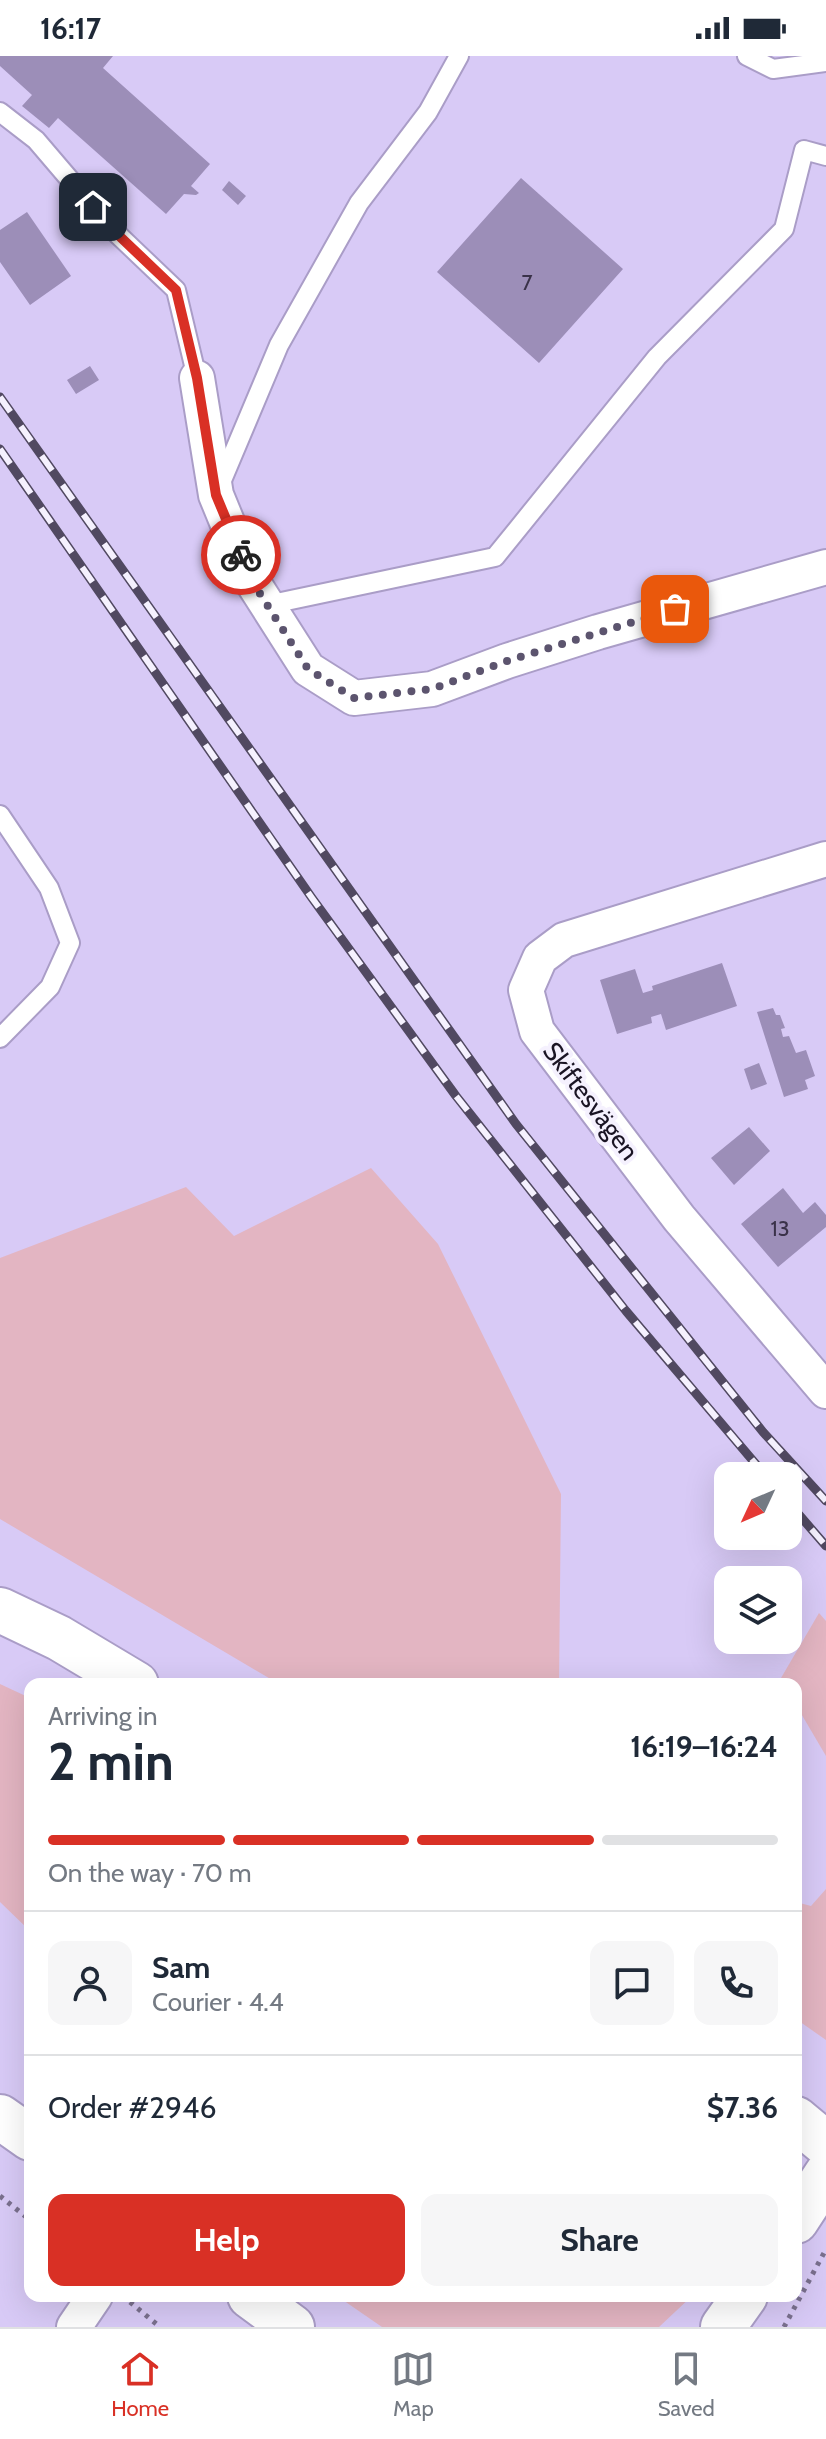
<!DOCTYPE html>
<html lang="en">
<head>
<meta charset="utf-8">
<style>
  :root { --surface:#fff; --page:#f6f6f7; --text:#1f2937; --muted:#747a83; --line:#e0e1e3; --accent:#d93025 }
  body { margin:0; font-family:Cabin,sans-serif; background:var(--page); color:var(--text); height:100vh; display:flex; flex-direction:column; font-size:30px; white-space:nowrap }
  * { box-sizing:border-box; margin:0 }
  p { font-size:26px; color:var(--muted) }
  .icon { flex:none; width:44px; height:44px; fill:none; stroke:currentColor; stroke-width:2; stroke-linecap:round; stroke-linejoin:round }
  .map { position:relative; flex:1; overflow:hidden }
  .side { position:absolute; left:24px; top:1622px; width:778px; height:624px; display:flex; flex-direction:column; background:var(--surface); border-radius:16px; box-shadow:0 8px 32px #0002 }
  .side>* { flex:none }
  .needle { width:52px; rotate:226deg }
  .fabs { position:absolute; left:714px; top:1406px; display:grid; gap:16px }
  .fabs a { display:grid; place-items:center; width:88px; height:88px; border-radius:16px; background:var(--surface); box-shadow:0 8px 32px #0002; font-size:40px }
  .pin { position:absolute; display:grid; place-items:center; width:68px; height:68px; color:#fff; margin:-34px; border-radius:16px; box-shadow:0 4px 12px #0006 }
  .courier { position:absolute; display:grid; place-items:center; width:80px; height:80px; margin:-40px; border:6px solid #d93025; border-radius:50%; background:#fff; color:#222; box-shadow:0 2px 10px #0007 }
  .head em { font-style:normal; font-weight:800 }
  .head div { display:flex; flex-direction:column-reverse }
  .head { display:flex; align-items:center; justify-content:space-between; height:136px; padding:0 24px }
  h1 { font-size:52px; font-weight:800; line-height:60px }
  .bar { display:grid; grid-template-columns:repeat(4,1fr); gap:12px 8px; align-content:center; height:96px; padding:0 24px }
  .bar i { height:10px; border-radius:6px; background:var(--line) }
  .bar .current { background:var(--accent) }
  .bar p { grid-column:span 4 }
  .line { display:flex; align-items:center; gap:20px; padding:0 24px; border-top:2px solid var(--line) }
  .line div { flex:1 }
  .round { display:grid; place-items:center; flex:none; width:84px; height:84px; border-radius:16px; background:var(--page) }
  .primary-button { display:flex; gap:16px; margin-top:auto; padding:16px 24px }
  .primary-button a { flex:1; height:92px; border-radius:16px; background:var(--accent); color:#fff; font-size:32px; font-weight:800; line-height:92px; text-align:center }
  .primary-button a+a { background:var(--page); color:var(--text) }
  .status { display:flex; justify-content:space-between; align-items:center; height:56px; padding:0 40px; background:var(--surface); direction:ltr }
  .status svg { height:22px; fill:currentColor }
  .tabs { display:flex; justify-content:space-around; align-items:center; height:112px; border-top:2px solid var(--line); background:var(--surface); font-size:22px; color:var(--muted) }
  .tabs a { display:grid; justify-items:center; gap:4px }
  .tabs .current { color:var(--accent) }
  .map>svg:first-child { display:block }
  .green { fill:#e3b5c2 }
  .building { fill:#9c8eb8 }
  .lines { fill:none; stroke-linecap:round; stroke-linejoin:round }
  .lane-casing { stroke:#aa9dc7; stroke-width:22 }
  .street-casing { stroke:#aa9dc7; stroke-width:38 }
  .secondary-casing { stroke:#aa9dc7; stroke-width:48 }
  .path { stroke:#7a708e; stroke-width:5; stroke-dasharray:4 6; stroke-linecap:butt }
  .lane { stroke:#fff; stroke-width:18 }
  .street { stroke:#fff; stroke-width:34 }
  .secondary { stroke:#fff; stroke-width:44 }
  .rail-casing { stroke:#514961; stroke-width:9 }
  .rail { stroke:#f5f1fe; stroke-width:6; stroke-dasharray:18; stroke-linecap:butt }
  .done { stroke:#5c546e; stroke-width:8; stroke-dasharray:0 14.4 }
  .route { stroke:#d93025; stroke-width:10 }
  .labels { text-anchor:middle; stroke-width:8; stroke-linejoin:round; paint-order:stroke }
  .number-label { font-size:22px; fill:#3a3249 }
  .street-label { font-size:26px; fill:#1a1424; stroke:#f5f1fe }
</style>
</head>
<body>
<div class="status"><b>16:17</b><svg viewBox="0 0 49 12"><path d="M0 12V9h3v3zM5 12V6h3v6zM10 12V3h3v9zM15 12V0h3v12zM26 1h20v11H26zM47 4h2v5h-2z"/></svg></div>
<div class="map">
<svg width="826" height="2271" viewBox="0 0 826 2271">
  <rect width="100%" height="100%" fill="#d8caf6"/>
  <path class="green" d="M 371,1112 L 438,1188 L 561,1438 L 559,1628 L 279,1628 L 0,1463 L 0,1202 L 186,1131 L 234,1180 Z
    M 819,1557 L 826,1565 L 826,1700 L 796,1649 L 796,1628 L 784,1628 L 781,1622 Z
    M 0,1628 L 30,1642 L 30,1875 L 0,1846 Z
    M 826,1833 L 826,1984 L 796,1963 L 796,1846 L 811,1850 Z
    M 337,2240 L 692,2240 L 659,2271 L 382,2271 Z"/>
  <path class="building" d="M 0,0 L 113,0 L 103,12 L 210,108 L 191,130 L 199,137 L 196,139 L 184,138 L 166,158 L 58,62 L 49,72 L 22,50 L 32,39 L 0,10 Z
    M 521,122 L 623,213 L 539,307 L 437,216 Z
    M 229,125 L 246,140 L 238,149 L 222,134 Z
    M 27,156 L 71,220 L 30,249 L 0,206 L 0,174 Z
    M 90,310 L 99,324 L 76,338 L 67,324 Z
    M 722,907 L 737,950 L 666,974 L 661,958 L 651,961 L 652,967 L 617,978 L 600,924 L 635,913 L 643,937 L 653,934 L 652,930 Z
    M 773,952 L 776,959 L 780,959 L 785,972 L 781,973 L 783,981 L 789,980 L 796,997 L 806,994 L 815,1020 L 805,1024 L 808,1033 L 784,1041 L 757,956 Z
    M 759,1007 L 767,1028 L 751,1034 L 744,1013 Z
    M 749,1071 L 770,1095 L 734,1129 L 711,1102 Z
    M 783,1132 L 803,1157 L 815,1146 L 826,1159 L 826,1171 L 778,1211 L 741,1168 Z"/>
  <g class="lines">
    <defs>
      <path id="lane" d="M 747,0 L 773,13 L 826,6
        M 0,56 L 36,84 L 112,173 L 176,234 L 197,322
        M 220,429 L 279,289 L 359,147 L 428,56 L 459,0
        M 267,549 L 495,501 L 657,301 L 784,173 L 804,94 L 826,100
        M 0,759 L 49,832 L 70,887 L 50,931 L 0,982"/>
      <path id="street" d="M 197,322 L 216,439 L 250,522 L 308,613 L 354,642 L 432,633 L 507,605 L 598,576 L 826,511
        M 826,803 L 564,884 L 540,902 L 526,934 L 537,975 L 679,1162 L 826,1335
        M 74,2271 L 95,2240"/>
      <path id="secondary" d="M 0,1554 L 59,1582 L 136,1628
        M 0,2061 L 30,2082
        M 796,2063 L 826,2088
        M 796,2165 L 826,2119
        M 250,2240 L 292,2271
        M 723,2271 L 745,2240"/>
    </defs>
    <use href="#lane" class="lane-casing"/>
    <use href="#street" class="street-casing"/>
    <use href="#secondary" class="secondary-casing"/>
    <path class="path" d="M 0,2140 L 30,2164
      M 130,2246 L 160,2271
      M 784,2271 L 825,2195"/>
    <use href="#lane" class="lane"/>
    <use href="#street" class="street"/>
    <use href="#secondary" class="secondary"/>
    <defs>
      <path id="rail" d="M 0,341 L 516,1068 L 763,1376 L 826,1445
        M 0,393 L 312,842 L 456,1040 L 626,1255 L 766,1420
        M 788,1446 L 826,1490"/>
    </defs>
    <use href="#rail" class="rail-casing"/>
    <use href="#rail" class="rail"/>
  </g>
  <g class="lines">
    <path class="done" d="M 241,499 L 250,522 L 308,613 L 354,642 L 432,633 L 507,605 L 675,553"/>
    <path class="route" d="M 93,151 L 112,173 L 176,234 L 197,322 L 216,439 L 241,499"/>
  </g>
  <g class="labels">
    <g class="number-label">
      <text x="527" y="234">7</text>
      <text x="780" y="1180">13</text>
    </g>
    <g class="street-label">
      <text transform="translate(591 1045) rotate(53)" y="9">Skiftesvägen</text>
    </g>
  </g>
</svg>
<div class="fabs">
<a><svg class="needle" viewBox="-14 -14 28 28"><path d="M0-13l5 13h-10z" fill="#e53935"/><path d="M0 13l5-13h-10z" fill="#747a83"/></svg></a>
<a><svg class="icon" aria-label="layers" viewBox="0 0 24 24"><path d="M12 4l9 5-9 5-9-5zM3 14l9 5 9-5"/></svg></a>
</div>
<div class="pin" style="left:675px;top:553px;background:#ea580c"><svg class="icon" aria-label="bag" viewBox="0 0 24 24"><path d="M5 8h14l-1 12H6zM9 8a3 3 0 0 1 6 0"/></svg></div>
<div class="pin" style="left:93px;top:151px;background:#1f2937"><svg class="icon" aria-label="home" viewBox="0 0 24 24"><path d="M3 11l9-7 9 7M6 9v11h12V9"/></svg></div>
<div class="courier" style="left:241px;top:499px"><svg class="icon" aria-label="bike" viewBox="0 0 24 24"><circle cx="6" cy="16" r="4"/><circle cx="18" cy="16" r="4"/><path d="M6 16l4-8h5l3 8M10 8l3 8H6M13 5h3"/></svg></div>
<section class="side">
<div class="head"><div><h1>2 min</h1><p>Arriving in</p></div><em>16:19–16:24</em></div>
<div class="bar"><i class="current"></i><i class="current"></i><i class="current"></i><i></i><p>On the way · 70 m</p></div>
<div class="line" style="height:144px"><a class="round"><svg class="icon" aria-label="person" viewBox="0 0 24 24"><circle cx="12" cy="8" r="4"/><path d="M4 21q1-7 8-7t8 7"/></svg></a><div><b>Sam</b><p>Courier · 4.4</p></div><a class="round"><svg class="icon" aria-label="chat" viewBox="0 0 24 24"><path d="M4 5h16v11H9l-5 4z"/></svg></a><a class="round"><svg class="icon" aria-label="phone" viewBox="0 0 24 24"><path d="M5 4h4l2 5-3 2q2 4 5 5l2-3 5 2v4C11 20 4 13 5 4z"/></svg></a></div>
<div class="line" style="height:104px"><div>Order #2946</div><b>$7.36</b></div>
<div class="primary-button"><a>Help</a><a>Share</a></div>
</section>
</div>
<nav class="tabs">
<a class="current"><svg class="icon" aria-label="home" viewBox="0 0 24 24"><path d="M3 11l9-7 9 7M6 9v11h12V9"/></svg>Home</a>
<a><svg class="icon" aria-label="map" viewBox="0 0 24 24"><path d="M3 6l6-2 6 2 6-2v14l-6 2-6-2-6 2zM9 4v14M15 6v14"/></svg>Map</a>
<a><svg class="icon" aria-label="saved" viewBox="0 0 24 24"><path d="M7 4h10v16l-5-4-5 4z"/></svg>Saved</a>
</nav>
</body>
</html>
